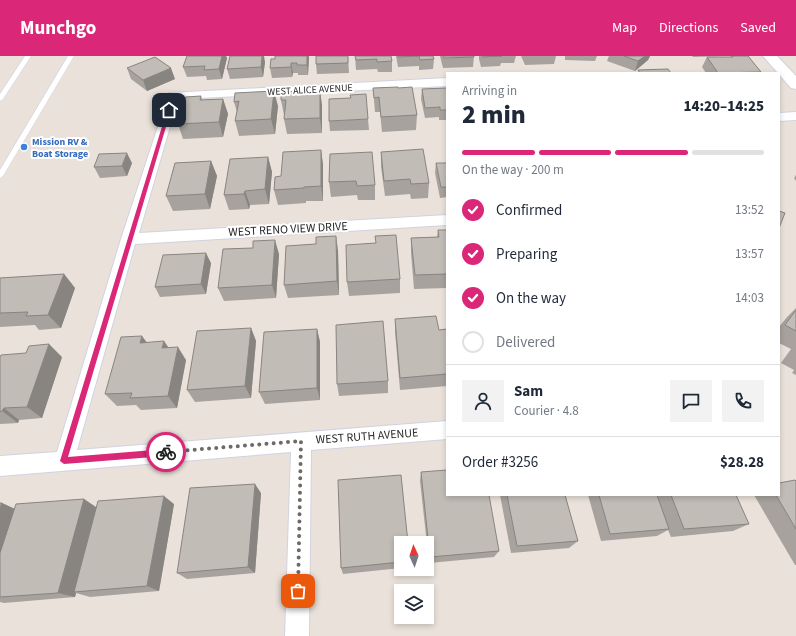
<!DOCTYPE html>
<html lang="en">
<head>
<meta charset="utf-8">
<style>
  :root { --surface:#fff; --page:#f2f2f3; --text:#1f2937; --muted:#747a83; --line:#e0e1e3; --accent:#db2777 }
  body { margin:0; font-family:"Source Sans 3",sans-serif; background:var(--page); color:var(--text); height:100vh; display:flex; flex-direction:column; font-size:15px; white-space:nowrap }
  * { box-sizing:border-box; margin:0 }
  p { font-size:13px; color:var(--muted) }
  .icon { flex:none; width:22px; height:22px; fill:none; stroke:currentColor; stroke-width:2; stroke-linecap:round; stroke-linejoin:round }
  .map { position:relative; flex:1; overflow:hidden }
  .sheet { position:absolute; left:446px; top:16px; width:334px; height:424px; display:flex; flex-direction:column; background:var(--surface); border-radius:0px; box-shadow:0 2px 6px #0003 }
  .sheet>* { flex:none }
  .needle { width:26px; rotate:357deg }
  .fabs { position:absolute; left:394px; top:480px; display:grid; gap:8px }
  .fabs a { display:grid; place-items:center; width:40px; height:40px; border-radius:0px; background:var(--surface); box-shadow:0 2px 6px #0003; font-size:20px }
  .pin { position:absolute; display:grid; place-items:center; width:34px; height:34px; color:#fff; margin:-17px; border-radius:8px; box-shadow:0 2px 6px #0006 }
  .courier { position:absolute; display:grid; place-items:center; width:40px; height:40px; margin:-20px; border:3px solid #db2777; border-radius:50%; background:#fff; color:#222; box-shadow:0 1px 5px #0007 }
  .overview em { font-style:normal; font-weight:800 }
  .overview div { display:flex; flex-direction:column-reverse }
  .overview { display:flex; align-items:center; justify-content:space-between; height:68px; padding:0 16px }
  h1 { font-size:26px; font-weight:800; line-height:30px }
  .bar { display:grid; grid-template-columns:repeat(4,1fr); gap:6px 4px; align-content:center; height:48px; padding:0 16px }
  .bar i { height:5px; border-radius:3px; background:var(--line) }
  .bar .selected { background:var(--accent) }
  .bar p { grid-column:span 4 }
  .line { display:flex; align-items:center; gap:10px; padding:0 16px; border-top:1px solid var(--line) }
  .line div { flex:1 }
  .round { display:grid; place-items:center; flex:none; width:42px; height:42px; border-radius:0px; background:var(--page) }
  ol { padding:0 16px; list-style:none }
  li { display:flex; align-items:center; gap:12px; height:44px }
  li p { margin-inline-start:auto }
  li .icon { padding:4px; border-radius:50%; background:var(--accent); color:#fff; stroke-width:4 }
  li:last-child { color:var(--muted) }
  li i { width:22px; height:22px; border:2px solid var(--line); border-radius:50% }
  header { display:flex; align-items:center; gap:24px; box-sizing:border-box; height:56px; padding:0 20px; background:var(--accent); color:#fff }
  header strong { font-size:19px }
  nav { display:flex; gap:22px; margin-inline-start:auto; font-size:14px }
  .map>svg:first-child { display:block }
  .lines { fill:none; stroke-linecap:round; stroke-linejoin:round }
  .service-casing { stroke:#cfd3e0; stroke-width:1 }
  .minor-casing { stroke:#cfd3e0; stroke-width:2 }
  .tertiary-casing { stroke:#cfd3e0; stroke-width:2 }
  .service { fill:#fff; fill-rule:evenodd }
  .minor { fill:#fff; fill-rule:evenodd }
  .tertiary { fill:#fff; fill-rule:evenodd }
  .wall { fill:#a7a29d }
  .shaded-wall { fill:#888480 }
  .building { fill:#c2bcb7; stroke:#888480 }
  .route { fill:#db2777 }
  .done { stroke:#6c6966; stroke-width:4; stroke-dasharray:0 7.2 }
  .shop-dot { fill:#3f7fe0; stroke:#fff; stroke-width:1.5 }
  .labels { text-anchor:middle; stroke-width:4; stroke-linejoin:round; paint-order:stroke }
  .far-street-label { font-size:10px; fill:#282828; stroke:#fff }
  .far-shop-label { font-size:10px; font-weight:bold; fill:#366cbe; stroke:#fff; text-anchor:start }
  .street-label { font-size:12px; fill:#282828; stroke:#fff }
</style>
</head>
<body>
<header>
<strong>Munchgo</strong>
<nav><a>Map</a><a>Directions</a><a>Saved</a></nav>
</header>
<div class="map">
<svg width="796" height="580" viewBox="0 0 796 580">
  <rect width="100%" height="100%" fill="#eae2da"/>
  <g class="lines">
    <defs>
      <path id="service" d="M 25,0 L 31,0 L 3,43 L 0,45 L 0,38 Z
        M 68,0 L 74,0 L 3,120 L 0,122 L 0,114 Z"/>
      <path id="minor" d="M 447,22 L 447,30 L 178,43 L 139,177 L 447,159 L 447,169 L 135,188 L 77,394 L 447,365 L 447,383 L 311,394 L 309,580 L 285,580 L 291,396 L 0,420 L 0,400 L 57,396 L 121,183 L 169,37 Z
        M 796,56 L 796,64 L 779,65 L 779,57 Z"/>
      <path id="tertiary" d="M 763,0 L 777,0 L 796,20 L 796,33 L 791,32 Z"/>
    </defs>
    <use href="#service" class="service-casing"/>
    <use href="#minor" class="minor-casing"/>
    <use href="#tertiary" class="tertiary-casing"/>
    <use href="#service" class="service"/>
    <use href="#minor" class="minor"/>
    <use href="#tertiary" class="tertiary"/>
  </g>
  <path class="wall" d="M 187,0 L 226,0 L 227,2 L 222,23 L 207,24 L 206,20 L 187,21 L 183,11 Z
    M 275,0 L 309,0 L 308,19 L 298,19 L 298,17 L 293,17 L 292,21 L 272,22 L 270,12 L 275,3 Z
    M 316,0 L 348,0 L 349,17 L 317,18 L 316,8 Z
    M 355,0 L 392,5 L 392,16 L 378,16 L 377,13 L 356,14 Z
    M 396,0 L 433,0 L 434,3 L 433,13 L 419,14 L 419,10 L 398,11 Z
    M 440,0 L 474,0 L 473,11 L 443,12 Z
    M 479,0 L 516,0 L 514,7 L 501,7 L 500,10 L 481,11 L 479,3 Z
    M 521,0 L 556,0 L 554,8 L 525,9 Z
    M 565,0 L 597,0 L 595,5 L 565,4 Z
    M 609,0 L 650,0 L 648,4 L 635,15 L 607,5 Z
    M 692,0 L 726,0 L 693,1 Z
    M 731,0 L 748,0 L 761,16 L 706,17 L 702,11 L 707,1 L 730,1 Z
    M 265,6 L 263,21 L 230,23 L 227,13 Z
    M 127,12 L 175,23 L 147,35 L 131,23 Z
    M 373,32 L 398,32 L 417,59 L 416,74 L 382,76 L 380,56 L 375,56 Z
    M 447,32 L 447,64 L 439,64 L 439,61 L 425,62 L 421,43 L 422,33 Z
    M 281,36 L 322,49 L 322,77 L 287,78 L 284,63 L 285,59 L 284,59 L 281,44 Z
    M 235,37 L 278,50 L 275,78 L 239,80 L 235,65 L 237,56 L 234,46 Z
    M 201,40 L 202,44 L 223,43 L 228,58 L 223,81 L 183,83 L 178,68 Z
    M 368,63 L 369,74 L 330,75 L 329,65 Z
    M 321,94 L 323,109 L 323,145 L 306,145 L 306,147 L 278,149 L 274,134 Z
    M 381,96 L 429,127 L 428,142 L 411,143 L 410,138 L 385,140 L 381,111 Z
    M 330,98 L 375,129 L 375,144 L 358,144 L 357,139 L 331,141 L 329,126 Z
    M 268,101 L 272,116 L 269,148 L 250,149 L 249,153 L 229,154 L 224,139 Z
    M 211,105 L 217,120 L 210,153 L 173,155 L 166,140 Z
    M 132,107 L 127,120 L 100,122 L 94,111 Z
    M 436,107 L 447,107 L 447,141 L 440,142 L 435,117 Z
    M 796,119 L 796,125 L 794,122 Z
    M 438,174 L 447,174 L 447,232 L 414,233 L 411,197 L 411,182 L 437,181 Z
    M 375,187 L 400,223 L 400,237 L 349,240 L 347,226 Z
    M 338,194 L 339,239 L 288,242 L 284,229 Z
    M 279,198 L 276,242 L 224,245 L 218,232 Z
    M 211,207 L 206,238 L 160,241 L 155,231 Z
    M 64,218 L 75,232 L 61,272 L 39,274 L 35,269 L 0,271 L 0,222 Z
    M 796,252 L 796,319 L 792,317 L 794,314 L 781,307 L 791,293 L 779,287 L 779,271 L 787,261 Z
    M 395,263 L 439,274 L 447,273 L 447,330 L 400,334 L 395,276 Z
    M 251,272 L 256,285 L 251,342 L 195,346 L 187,334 Z
    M 317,273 L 320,286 L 320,344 L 265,348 L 259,336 Z
    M 147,286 L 169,292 L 186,304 L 177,352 L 141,354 L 136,349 L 117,350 L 105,338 Z
    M 0,301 L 62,301 L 42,362 L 19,364 L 18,367 L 0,368 Z
    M 388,325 L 388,337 L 339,340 L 337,328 Z
    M 421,416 L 499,495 L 494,501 L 429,507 L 420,425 Z
    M 796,425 L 796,509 L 795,509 L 754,439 L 779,439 Z
    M 261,437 L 255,517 L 187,523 L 177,517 Z
    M 500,439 L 565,439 L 578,485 L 569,492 L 511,497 Z
    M 588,439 L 736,439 L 749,468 L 733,475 L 671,481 L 668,474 L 657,480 L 601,485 Z
    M 84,443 L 96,451 L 174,448 L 159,535 L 90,541 L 76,537 L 75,541 L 4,547 L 0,546 L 0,447 L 2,447 L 15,453 Z
    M 401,487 L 401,512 L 343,518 L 341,512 Z"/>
  <path class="shaded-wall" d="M 222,0 L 226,0 L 227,2 L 222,23 L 219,13 Z
    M 262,0 L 264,0 L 265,6 L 263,21 L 261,11 Z
    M 307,0 L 309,0 L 308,19 L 307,9 Z
    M 645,0 L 650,0 L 648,4 L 635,15 L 638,5 Z
    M 291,7 L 293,17 L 292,21 L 291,11 Z
    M 171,12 L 175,23 L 147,35 L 143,24 Z
    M 320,34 L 322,49 L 322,77 L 320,62 Z
    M 274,35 L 278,50 L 275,78 L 271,63 Z
    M 223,43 L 228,58 L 223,81 L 219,66 Z
    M 321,94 L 323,109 L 323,145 L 321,130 Z
    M 127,97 L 132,107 L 127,120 L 122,110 Z
    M 268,101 L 272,116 L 269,148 L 265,133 Z
    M 211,105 L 217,120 L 210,153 L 205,138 Z
    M 245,135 L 250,149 L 249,153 L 244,138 Z
    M 336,180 L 338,194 L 339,239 L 337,225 Z
    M 275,184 L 279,198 L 276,242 L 272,229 Z
    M 206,197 L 211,207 L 206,238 L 201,228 Z
    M 64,218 L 75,232 L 61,272 L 48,259 Z
    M 251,272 L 256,285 L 251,342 L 245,330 Z
    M 317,273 L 320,286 L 320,344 L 317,332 Z
    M 142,280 L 151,292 L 140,287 Z
    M 164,285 L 173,298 L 162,292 Z
    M 49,288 L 62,301 L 42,362 L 27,351 Z
    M 178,291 L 186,304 L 177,352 L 168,340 Z
    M 4,352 L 19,364 L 18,367 L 2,355 Z
    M 255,428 L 261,437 L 255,517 L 248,511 Z
    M 164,440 L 174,448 L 159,535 L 147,530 Z
    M 84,443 L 97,452 L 74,536 L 76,537 L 75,541 L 58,537 Z
    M 2,447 L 19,455 L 0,515 L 0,453 Z"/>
  <path class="building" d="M 187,0 L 222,0 L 219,13 L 204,14 L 205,10 L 183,11 Z
    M 230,0 L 262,0 L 261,11 L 227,13 Z
    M 275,0 L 307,0 L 307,9 L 297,9 L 297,7 L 291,7 L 291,11 L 270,12 L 271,3 L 275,3 Z
    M 316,0 L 348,0 L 348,7 L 316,8 Z
    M 355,0 L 391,0 L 392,5 L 377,6 L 377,3 L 356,4 Z
    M 398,0 L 433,0 L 434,3 L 420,4 L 419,0 L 398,1 Z
    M 443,0 L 474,0 L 474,1 L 444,2 Z
    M 482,0 L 502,0 L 483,1 Z
    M 624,0 L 645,0 L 638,5 Z
    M 733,0 L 748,0 L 761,16 L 718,17 L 707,1 L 733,1 Z
    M 155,1 L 171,12 L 143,24 L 127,12 Z
    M 668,13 L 671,17 L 640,17 L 638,14 Z
    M 398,31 L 398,32 L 412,31 L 417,59 L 381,61 L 379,41 L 374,42 L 373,32 Z
    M 447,32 L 447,54 L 440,54 L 440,51 L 425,52 L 422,33 Z
    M 320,34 L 320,62 L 284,63 L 286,44 L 281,44 L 281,36 Z
    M 274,35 L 271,63 L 235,65 L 239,45 L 234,46 L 235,37 Z
    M 366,38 L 368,63 L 329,65 L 329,43 L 351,42 L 350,39 Z
    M 201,40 L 200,44 L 223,43 L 219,66 L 178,68 L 185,41 Z
    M 423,93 L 429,127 L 411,128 L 410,123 L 384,125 L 381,96 Z
    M 321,94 L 321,130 L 304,131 L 304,132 L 274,134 L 275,121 L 281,120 L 283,96 Z
    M 372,96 L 375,129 L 357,130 L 356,125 L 329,126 L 330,98 Z
    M 127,97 L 122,110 L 94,111 L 99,98 Z
    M 268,101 L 265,133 L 245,135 L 244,138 L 224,139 L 230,103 Z
    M 211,105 L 205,138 L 166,140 L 175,107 Z
    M 436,107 L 447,107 L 447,131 L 441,131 Z
    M 779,155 L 785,157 L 779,172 Z
    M 438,174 L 447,174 L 447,218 L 415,219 L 411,182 L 439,181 Z
    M 396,179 L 400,223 L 347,226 L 346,189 L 376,187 L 375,180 Z
    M 336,180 L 337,225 L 284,229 L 286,190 L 316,188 L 316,181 Z
    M 275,184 L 272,229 L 218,232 L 223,193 L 253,192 L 253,185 Z
    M 206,197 L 201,228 L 155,231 L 163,199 Z
    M 64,218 L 48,259 L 26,260 L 28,256 L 0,257 L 0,222 Z
    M 796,254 L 796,275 L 785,269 Z
    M 436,260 L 439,274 L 447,273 L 447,318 L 400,322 L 395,263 Z
    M 383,265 L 388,325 L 337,328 L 336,269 Z
    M 251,272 L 245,330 L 187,334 L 197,275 Z
    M 317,273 L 317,332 L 259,336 L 264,276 Z
    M 142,280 L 140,287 L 164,285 L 162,292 L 178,291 L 168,340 L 130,342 L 132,337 L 105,338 L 121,281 Z
    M 49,288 L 27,351 L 4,352 L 2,355 L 0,356 L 0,301 L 1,299 L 26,297 L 29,290 Z
    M 447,414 L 447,439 L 489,439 L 499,495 L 430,501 L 421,416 Z
    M 401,419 L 408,487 L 401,487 L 401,506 L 341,512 L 338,424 Z
    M 795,424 L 796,425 L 796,473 L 776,439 L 779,439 L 779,427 Z
    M 255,428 L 248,511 L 177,517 L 190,432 Z
    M 507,439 L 565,439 L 578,485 L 517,490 Z
    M 599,439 L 657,439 L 669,473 L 610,478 Z
    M 671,439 L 736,439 L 749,468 L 684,473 Z
    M 164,440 L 147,530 L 74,536 L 98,445 Z
    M 84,443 L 58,537 L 0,541 L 0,497 L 16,448 Z
    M 0,447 L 2,447 L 0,453 Z"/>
  <path class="route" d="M 167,54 L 171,54 L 68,401 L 166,393 L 169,396 L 166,400 L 64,408 L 60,405 Z"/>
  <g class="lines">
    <path class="done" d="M 166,396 L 301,385 L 298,535"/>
  </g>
  <circle class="shop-dot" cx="24" cy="91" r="4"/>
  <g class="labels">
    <g class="far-street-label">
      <text transform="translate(310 33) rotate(-3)" y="4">WEST ALICE AVENUE</text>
    </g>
    <g class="far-shop-label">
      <text x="32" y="89">Mission RV &amp;<tspan x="32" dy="12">Boat Storage</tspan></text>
    </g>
    <g class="street-label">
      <text transform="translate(288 173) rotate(-3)" y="4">WEST RENO VIEW DRIVE</text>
      <text transform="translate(367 380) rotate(-4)" y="4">WEST RUTH AVENUE</text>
    </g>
  </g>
</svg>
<div class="fabs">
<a><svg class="needle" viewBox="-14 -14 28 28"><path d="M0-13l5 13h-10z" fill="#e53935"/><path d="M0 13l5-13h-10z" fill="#747a83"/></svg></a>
<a><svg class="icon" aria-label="layers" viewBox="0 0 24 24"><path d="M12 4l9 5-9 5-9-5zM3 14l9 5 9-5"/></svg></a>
</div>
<div class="pin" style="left:298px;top:535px;background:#ea580c"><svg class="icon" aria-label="bag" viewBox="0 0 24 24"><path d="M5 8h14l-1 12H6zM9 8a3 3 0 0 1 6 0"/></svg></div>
<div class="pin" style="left:169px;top:54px;background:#1f2937"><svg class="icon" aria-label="home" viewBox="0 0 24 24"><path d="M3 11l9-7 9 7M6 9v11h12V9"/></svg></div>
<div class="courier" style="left:166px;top:396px"><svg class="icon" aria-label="bike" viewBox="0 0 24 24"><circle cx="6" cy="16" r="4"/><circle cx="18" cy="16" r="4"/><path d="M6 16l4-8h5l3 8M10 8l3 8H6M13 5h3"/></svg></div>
<section class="sheet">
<div class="overview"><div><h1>2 min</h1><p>Arriving in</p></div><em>14:20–14:25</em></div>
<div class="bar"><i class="selected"></i><i class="selected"></i><i class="selected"></i><i></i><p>On the way · 200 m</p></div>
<ol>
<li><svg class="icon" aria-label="check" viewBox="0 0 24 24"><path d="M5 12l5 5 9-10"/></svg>Confirmed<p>13:52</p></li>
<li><svg class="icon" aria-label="check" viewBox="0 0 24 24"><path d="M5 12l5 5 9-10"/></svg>Preparing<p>13:57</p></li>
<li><svg class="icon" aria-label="check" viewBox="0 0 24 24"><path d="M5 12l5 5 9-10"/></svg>On the way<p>14:03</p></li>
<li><i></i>Delivered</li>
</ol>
<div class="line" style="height:72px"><a class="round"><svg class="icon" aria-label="person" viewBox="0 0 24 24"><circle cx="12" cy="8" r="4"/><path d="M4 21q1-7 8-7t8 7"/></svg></a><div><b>Sam</b><p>Courier · 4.8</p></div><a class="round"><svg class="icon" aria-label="chat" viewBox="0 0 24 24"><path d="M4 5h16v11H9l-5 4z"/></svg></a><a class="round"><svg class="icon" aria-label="phone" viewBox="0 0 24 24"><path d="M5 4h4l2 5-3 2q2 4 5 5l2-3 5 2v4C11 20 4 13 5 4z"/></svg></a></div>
<div class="line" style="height:52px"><div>Order #3256</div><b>$28.28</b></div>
</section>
</div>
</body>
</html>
